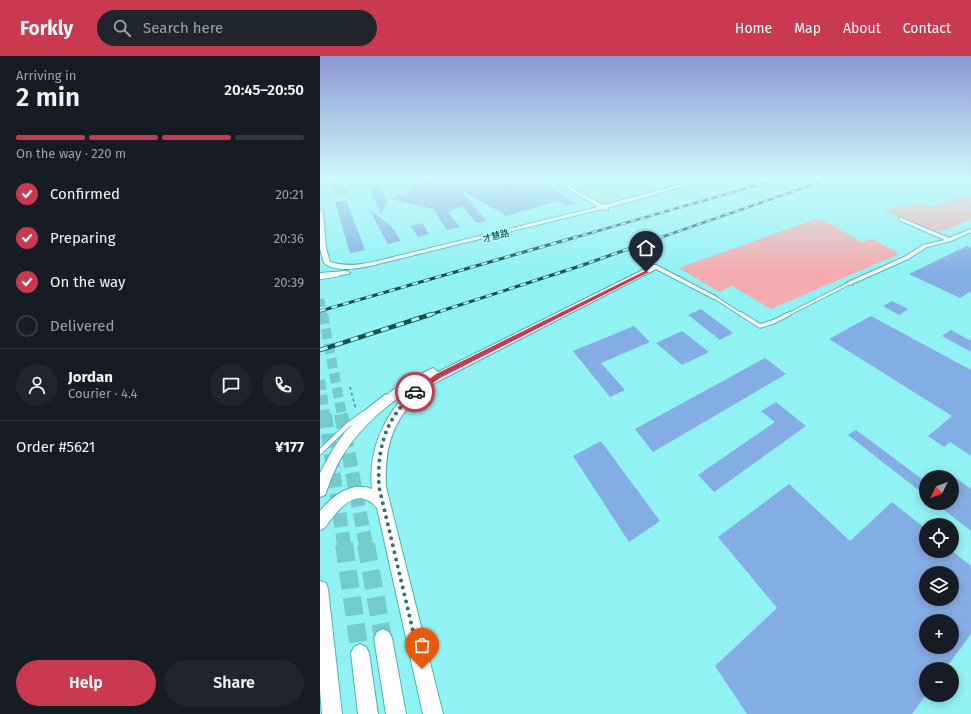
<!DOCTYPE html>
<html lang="en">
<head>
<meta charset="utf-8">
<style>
  :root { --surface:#171b24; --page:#20242c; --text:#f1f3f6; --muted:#9ea1a6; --line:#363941; --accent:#c9394f }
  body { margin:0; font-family:"Fira Sans","Noto Sans SC",sans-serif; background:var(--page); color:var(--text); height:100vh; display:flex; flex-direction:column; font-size:15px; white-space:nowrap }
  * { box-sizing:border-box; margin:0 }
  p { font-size:13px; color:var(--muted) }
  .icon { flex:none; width:22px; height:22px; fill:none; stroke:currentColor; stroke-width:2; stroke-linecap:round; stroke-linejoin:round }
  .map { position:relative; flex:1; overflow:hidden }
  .side { display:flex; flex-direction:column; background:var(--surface); width:320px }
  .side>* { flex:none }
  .needle { width:26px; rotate:227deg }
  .buttons { position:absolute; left:599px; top:414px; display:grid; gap:8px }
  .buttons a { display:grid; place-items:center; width:40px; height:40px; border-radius:50%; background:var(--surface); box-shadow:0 2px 10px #0003; font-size:20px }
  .pin { position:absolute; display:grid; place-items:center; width:34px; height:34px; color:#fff; margin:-41px -17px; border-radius:50% 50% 50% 0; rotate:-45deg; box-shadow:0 0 4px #0007 }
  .pin .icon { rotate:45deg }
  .courier { position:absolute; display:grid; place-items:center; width:40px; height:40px; margin:-20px; border:3px solid #c9394f; border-radius:50%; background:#fff; color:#222; box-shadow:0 1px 5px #0007 }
  .overview em { font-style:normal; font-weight:600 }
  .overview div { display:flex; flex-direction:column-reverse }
  .overview { display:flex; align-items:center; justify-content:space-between; height:68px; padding:0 16px }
  h1 { font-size:26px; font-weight:600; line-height:30px }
  .bar { display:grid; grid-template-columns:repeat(4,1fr); gap:6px 4px; align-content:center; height:48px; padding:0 16px }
  .bar i { height:5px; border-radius:3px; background:var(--line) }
  .bar .active { background:var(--accent) }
  .bar p { grid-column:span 4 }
  .line { display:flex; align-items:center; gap:10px; padding:0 16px; border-top:1px solid var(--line) }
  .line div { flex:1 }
  .round { display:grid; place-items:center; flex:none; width:42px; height:42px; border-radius:21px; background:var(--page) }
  ol { padding:0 16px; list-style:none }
  li { display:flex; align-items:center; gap:12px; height:44px }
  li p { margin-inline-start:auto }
  li .icon { padding:4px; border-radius:50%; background:var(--accent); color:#fff; stroke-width:4 }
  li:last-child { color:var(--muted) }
  li i { width:22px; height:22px; border:2px solid var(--line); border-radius:50% }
  .action { display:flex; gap:8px; margin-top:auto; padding:8px 16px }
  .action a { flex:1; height:46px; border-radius:24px; background:var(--accent); color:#fff; font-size:16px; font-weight:600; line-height:46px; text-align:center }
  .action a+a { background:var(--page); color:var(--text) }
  header { display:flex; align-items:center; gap:24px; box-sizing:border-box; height:56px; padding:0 20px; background:var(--accent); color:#fff }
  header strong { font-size:19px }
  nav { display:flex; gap:22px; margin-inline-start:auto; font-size:14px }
  .search { width:280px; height:36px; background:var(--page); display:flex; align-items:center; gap:10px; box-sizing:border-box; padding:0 14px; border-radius:22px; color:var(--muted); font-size:15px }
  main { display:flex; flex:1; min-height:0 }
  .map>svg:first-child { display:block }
  .green { fill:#f4acaf }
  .building { fill:#85ade5; fill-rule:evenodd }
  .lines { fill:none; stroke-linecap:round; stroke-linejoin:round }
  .secondary-tunnel-far3 { stroke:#74cbcc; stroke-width:8; stroke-dasharray:8 4; stroke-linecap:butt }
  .secondary-tunnel-far2 { stroke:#74cbcc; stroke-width:10; stroke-dasharray:10 5; stroke-linecap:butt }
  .secondary-tunnel-far1 { stroke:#74cbcc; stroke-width:14; stroke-dasharray:14 6; stroke-linecap:butt }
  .secondary-tunnel { stroke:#74cbcc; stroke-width:18; stroke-dasharray:18 9; stroke-linecap:butt }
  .service-far2-casing { stroke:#4db1b2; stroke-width:4 }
  .service-far1-casing { stroke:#4db1b2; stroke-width:5.5 }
  .service-casing { stroke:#4db1b2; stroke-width:6 }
  .minor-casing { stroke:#4db1b2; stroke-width:2 }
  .tertiary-casing { stroke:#4db1b2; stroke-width:2 }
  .secondary-casing { stroke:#4db1b2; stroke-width:2 }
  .path { stroke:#488f90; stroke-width:1.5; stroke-dasharray:3 3; stroke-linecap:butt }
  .service-far2 { stroke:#fff; stroke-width:2.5 }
  .service-far1 { stroke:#fff; stroke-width:3.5 }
  .service { stroke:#fff; stroke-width:4.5 }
  .minor { fill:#fff; fill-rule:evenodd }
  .tertiary { fill:#fff; fill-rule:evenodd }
  .secondary { fill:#fff; fill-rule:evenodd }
  .rail-far2-casing { stroke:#184e4f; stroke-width:2.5 }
  .rail-far1-casing { stroke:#184e4f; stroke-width:3 }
  .rail-casing { stroke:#184e4f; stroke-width:4.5 }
  .rail-far2 { stroke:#b1fcfd; stroke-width:1.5; stroke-dasharray:5; stroke-linecap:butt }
  .rail-far1 { stroke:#b1fcfd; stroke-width:2; stroke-dasharray:6; stroke-linecap:butt }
  .rail { stroke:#b1fcfd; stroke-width:3; stroke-dasharray:8; stroke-linecap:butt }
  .route { fill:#c9394f }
  .done { stroke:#337273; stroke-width:4; stroke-dasharray:0 7.2 }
  .labels { text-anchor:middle; stroke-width:4; stroke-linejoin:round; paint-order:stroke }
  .far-street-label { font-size:9px; fill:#002d2e; stroke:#b1fcfd }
</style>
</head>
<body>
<header>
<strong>Forkly</strong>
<div class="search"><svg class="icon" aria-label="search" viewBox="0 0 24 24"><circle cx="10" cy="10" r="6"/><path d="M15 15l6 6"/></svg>Search here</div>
<nav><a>Home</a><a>Map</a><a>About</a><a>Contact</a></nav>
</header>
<main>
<section class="side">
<div class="overview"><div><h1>2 min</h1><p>Arriving in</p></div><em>20:45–20:50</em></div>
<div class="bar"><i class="active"></i><i class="active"></i><i class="active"></i><i></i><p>On the way · 220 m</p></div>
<ol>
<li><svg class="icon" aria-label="check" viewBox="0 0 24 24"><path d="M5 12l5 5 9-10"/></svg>Confirmed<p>20:21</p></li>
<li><svg class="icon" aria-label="check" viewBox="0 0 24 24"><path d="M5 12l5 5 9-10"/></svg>Preparing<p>20:36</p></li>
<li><svg class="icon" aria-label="check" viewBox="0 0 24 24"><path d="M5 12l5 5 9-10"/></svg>On the way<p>20:39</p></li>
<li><i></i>Delivered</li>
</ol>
<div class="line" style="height:72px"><a class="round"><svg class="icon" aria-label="person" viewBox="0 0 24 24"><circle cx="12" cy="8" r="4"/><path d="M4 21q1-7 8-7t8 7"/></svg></a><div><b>Jordan</b><p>Courier · 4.4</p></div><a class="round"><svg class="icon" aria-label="chat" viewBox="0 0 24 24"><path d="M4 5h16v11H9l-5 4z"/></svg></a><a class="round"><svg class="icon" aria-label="phone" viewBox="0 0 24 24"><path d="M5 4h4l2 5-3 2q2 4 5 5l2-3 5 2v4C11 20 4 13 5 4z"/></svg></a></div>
<div class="line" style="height:52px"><div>Order #5621</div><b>¥177</b></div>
<div class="action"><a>Help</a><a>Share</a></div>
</section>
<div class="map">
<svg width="651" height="658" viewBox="0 0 651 658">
  <rect width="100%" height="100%" fill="#91f2f3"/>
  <path class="green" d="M 651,138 L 651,163 L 626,174 L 614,176 L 562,154 L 603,147 L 611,151 Z
    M 499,162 L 542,186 L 553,183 L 579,198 L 451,253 L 412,230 L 399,236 L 359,212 Z"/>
  <path class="building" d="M 18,123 L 20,130 L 29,137 L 20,140 L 11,132 L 8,124 Z
    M 45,123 L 55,123 L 67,145 L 61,158 Z
    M 112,123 L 218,123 L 256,147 L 246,150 L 238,145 L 186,160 L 138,132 L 167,165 L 156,167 L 142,150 L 128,156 L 140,171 L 127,174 L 113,153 L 70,143 L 95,133 L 89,131 Z
    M 26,144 L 45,194 L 30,197 L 15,146 Z
    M 49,153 L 71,170 L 81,185 L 68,188 Z
    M 102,167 L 109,178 L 98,181 L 91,170 Z
    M 647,190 L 651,192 L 651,235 L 640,242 L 589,218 Z
    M 572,245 L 588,253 L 579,259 L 563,250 Z
    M 381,253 L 413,277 L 400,284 L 368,259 Z
    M 551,260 L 651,314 L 651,400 L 630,386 L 624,391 L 608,380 L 632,360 L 509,283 Z
    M 314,270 L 330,286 L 281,307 L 305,334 L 290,341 L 253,295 Z
    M 631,274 L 651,285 L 651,296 L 622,280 Z
    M 362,275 L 389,296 L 362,309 L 336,287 Z
    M 445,302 L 466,318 L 333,396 L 315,373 Z
    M 456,346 L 486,370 L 394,436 L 378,419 L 455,366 L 441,355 Z
    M 536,374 L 606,426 L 606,440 L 528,379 Z
    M 281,385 L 340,465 L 309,486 L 253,400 Z
    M 632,419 L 651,433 L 651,475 L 615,447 L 632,447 Z
    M 469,428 L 530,485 L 572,446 L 606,473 L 606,495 L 632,495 L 651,510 L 651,578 L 625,613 L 606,613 L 606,639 L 592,658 L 427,658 L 395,610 L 457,552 L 398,481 ZM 606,517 L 632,517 L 632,543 L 606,543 ZM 606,565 L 632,565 L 632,591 L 606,591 Z"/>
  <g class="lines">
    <path class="secondary-tunnel-far3" d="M 0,243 L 3,259"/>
    <path class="secondary-tunnel-far2" d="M 3,258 L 22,359
      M 0,324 L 5,359"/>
    <path class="secondary-tunnel-far1" d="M 5,358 L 24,489
      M 21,358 L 46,489"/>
    <path class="secondary-tunnel" d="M 24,488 L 40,597
      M 46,488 L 63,582"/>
    <defs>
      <path id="service-far2" d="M 0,222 L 19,219
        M 394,241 L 422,259
        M 467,259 L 528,228"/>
      <path id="service-far1" d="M 421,258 L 440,270 L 453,266 L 469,258
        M 42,359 L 66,340"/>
      <path id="service" d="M 0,396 L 28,369 L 43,358"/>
      <path id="minor" d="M 579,162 L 581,162 L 629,182 L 651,173 L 651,176 L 631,185 L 607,191 L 588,203 L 530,229 L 526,229 L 526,227 L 584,201 L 603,189 L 625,184 L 579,164 Z
        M 334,210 L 338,210 L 397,241 L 394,243 L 392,242 L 334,212 Z"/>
      <path id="tertiary" d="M 232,123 L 237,123 L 283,149 L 383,123 L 390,123 L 287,152 L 288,154 L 282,153 L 50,210 C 36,213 16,216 4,207 L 0,192 L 0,154 L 3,156 L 6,192 L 10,206 C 26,211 41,209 57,205 L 278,151 Z
        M 27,215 L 30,217 L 29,218 L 0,221 L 0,217 Z"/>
      <path id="secondary" d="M 333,209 L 336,209 L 340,211 L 111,329 C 75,359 64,384 66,431 L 123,658 L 103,658 L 57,452 C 54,449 51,445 47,444 C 34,437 20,452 13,461 C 8,466 7,472 0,474 L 0,455 C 13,439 32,425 52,433 C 48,394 64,360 90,334 C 59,354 29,382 14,416 C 10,424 8,432 5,439 L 0,441 L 0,417 L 13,393 L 25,376 L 40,361 L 73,334 L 91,323 L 113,312 L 118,316 Z
        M 0,525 L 6,527 L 8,533 L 22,658 L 2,658 L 0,634 Z
        M 63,573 L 69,576 L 72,582 L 86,658 L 66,658 L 54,582 L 57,576 Z
        M 40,588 L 46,591 L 49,597 L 58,658 L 38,658 L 31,597 L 34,591 Z"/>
    </defs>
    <use href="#service-far2" class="service-far2-casing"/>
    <use href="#service-far1" class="service-far1-casing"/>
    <use href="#service" class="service-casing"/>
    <use href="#minor" class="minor-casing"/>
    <use href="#tertiary" class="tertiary-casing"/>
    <use href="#secondary" class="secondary-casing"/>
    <path class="path" d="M 30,331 L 36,354"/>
    <use href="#service-far2" class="service-far2"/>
    <use href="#service-far1" class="service-far1"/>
    <use href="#service" class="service"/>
    <use href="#minor" class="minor"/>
    <use href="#tertiary" class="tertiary"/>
    <use href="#secondary" class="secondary"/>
    <defs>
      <path id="rail-far2" d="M 253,182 L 459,123
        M 339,182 L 509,123"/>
      <path id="rail-far1" d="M 0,255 L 256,181
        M 109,259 L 260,210 L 342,181"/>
      <path id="rail" d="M 0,294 L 112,258"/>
    </defs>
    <use href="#rail-far2" class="rail-far2-casing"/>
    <use href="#rail-far1" class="rail-far1-casing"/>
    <use href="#rail" class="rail-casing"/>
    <use href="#rail-far2" class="rail-far2"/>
    <use href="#rail-far1" class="rail-far1"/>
    <use href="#rail" class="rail"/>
  </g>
  <linearGradient id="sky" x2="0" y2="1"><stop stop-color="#8c97d4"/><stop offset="0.57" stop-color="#cef9fa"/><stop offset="1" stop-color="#cef9fa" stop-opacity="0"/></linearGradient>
  <rect width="651" height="215" fill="url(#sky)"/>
  <path class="route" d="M 325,215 L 329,216 L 120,322 L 97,338 L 95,338 L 92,336 L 116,318 Z"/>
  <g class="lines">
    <path class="done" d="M 95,336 C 65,363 57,392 59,431 L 102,613"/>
  </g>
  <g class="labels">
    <g class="far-street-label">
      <text transform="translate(176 180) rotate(-14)" y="3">才慧路</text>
    </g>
  </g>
</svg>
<div class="buttons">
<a><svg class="needle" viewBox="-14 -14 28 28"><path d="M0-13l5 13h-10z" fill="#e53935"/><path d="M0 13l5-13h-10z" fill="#9ea1a6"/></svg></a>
<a><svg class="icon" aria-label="locate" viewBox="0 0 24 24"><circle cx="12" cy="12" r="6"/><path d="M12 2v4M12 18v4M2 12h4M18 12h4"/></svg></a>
<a><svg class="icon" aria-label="layers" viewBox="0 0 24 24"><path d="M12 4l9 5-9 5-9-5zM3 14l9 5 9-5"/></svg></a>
<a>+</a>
<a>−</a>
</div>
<div class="pin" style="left:102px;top:613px;background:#ea580c"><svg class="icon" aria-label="bag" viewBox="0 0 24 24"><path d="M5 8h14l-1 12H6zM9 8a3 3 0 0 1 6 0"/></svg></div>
<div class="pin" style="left:326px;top:216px;background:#1f2937"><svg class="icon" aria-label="home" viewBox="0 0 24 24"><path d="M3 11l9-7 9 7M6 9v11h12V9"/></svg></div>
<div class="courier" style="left:95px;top:336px"><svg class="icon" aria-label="car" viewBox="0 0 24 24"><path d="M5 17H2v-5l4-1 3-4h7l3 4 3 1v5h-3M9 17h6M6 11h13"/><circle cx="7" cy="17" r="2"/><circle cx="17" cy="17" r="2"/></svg></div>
</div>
</main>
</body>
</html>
